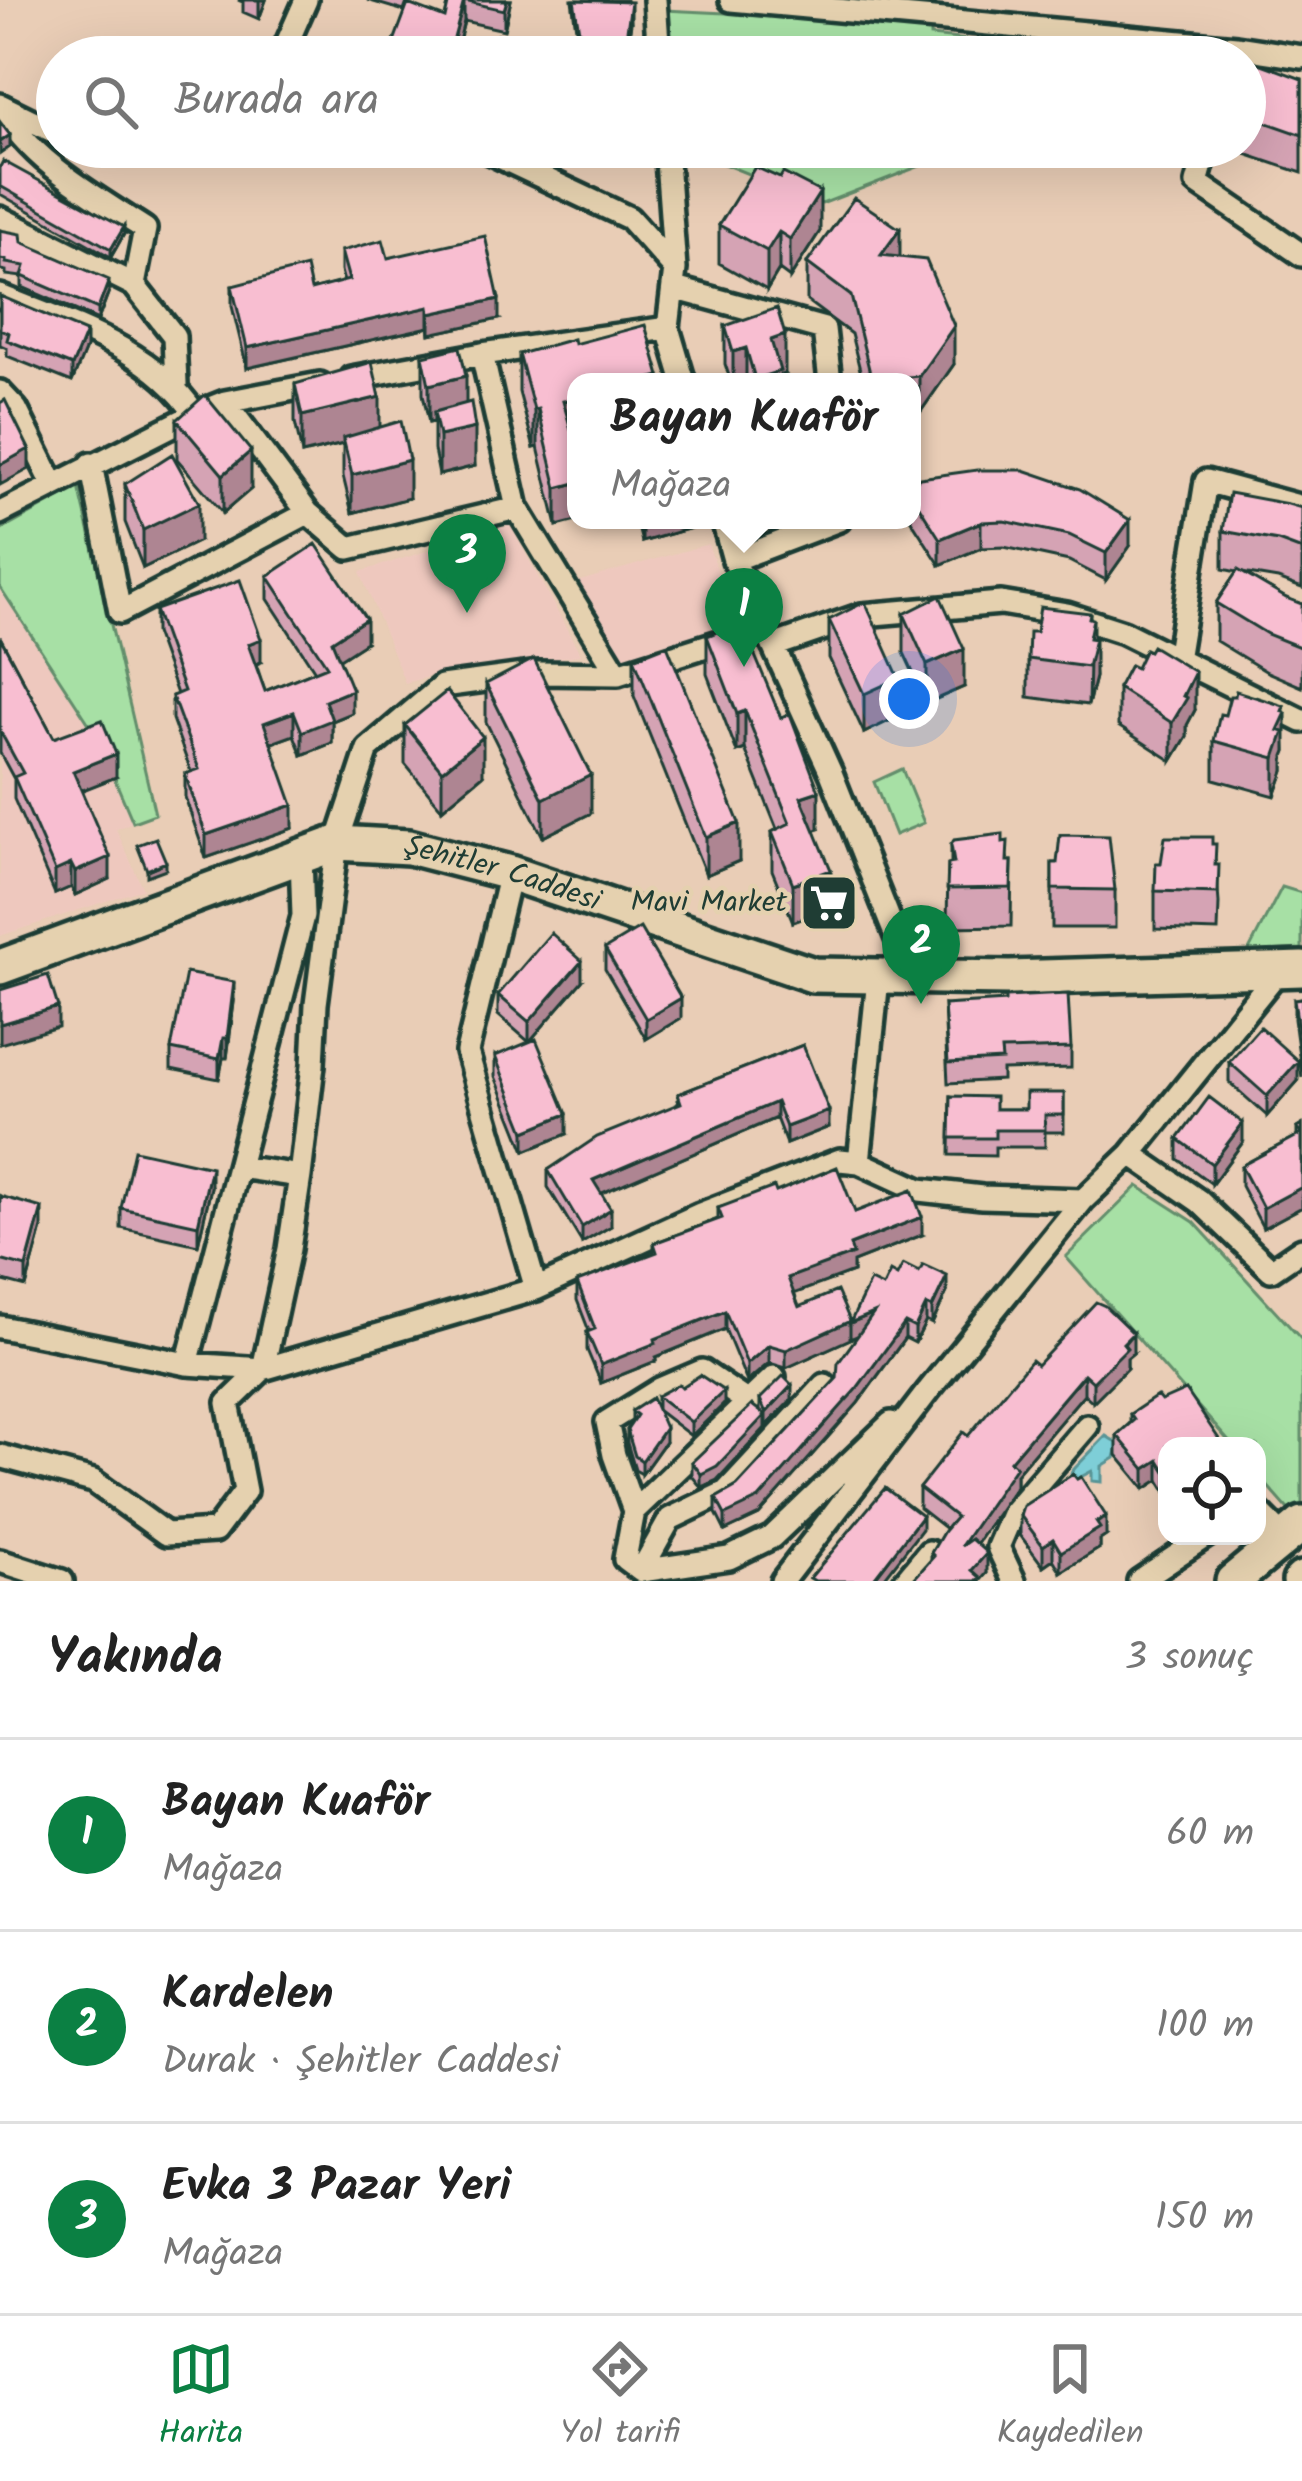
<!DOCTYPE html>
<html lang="tr">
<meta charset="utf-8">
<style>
:root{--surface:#fff;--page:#f2f2f2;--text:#222;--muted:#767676;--line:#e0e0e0;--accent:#0b8043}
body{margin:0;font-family:Kalam,sans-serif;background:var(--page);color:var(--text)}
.controls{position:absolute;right:36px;bottom:36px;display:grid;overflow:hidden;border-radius:24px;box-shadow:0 12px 48px #0002}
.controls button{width:108px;height:108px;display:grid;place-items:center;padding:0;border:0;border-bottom:3px solid var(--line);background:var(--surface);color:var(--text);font:60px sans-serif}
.you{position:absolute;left:909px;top:699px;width:42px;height:42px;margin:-30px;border:9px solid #fff;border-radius:50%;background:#1a73e8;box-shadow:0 0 0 18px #1a73e833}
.badge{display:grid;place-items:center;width:78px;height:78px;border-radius:50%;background:var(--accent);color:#fff;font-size:39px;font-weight:700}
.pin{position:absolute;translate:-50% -99px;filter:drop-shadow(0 3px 6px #0008)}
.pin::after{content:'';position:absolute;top:63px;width:42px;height:36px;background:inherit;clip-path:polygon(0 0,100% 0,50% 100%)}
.popup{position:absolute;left:567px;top:373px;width:354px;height:156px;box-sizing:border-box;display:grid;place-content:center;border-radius:24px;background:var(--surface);filter:drop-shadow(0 3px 9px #0005);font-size:39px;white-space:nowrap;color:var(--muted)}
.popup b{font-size:45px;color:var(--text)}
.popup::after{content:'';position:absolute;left:50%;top:100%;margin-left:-24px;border:24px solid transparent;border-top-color:var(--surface)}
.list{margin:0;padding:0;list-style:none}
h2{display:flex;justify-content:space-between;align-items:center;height:156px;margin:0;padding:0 48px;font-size:51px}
h2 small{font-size:39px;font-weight:400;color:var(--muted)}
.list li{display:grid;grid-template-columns:78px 1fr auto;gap:36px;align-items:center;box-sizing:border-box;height:192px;padding:0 48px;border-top:3px solid var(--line)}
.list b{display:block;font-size:45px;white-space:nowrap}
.list p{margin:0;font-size:39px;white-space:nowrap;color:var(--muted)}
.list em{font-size:39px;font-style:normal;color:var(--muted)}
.icon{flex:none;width:66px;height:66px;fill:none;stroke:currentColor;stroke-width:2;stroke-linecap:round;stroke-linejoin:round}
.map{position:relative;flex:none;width:1302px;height:1581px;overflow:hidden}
.search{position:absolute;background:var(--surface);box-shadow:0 12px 48px #0002;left:36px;right:36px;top:36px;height:132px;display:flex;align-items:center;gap:30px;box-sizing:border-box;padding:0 42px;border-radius:66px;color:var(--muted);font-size:45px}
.sheet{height:732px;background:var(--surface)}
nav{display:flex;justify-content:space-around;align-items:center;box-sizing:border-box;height:168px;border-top:3px solid var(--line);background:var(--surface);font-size:33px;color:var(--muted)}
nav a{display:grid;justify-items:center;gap:6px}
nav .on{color:var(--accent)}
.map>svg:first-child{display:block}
.built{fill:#eec8be}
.green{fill:#a7e0a5;stroke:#638e6c;stroke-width:3}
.water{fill:#7eced7;stroke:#589496;stroke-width:3}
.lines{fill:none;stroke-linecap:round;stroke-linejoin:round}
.street-casing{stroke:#1f3d34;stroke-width:30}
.secondary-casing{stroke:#1f3d34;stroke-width:42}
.street{stroke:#e5d1af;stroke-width:21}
.secondary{stroke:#e5d1af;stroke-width:33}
.wall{fill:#d5a3b4;stroke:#1f3d34;stroke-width:3}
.shaded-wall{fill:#ae8592;stroke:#1f3d34;stroke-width:3}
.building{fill:#f8bed1;stroke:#1f3d34;stroke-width:3}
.labels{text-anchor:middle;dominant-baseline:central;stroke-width:9;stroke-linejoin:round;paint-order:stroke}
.street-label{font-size:30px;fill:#1f3d34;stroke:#e5d1af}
.poi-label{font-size:30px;fill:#1f3d34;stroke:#e5d1af;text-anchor:end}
</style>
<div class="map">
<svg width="1302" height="1581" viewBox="0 0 1302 1581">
<rect width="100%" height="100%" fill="#e9cdb6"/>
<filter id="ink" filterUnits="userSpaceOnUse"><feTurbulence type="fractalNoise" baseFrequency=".00833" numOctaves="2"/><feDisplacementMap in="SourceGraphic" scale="24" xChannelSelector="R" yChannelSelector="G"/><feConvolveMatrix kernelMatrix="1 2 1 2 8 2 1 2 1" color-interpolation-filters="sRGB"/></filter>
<g filter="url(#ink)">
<path class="built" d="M510,525L581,655L447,672L405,683L360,572Z
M708,544L736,622L618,659L573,583Z
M0,587L97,738L133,822L116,829L143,889L0,936Z"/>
<path class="green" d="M664,10L930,23V36L1005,44L1007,31L1111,47L1108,57H670Z
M682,147H969L822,204Z
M79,487L155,814L133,822L95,733L0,587V531Z
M902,769L924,823L895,835L874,782Z
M1282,887L1302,893V949L1248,952Z
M1138,1186L1194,1222L1302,1340V1511L1293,1515L1257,1474V1446H1233L1066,1257Z"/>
<path class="water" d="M1106,1436L1119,1444L1115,1458L1102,1466V1482L1092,1481V1471L1075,1480L1071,1473L1075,1468Z"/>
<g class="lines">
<defs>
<path id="street" d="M655,0L659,57
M731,0L1236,47L1302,57
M281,57L306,0
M0,105L57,133
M0,106C31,162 93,195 145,229L134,285
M478,147L629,218L675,269L668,328
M666,147L675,269
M1207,147L1197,183L1302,255
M0,218L134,285L174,336L176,385
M674,288L824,329L830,382
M0,296C71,325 151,348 195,414
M482,354L517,508L618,674
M351,378L482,354L668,328L684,382
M0,392L16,409L53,484
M225,402L308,513L349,548L517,508
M91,464L120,612L308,513
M0,513L195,414L225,402L320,384
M723,520L734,560L831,773L913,979
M734,560L839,520
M773,646L862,615L1001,603L1067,614L1123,632L1302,721
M1177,660L1206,481L1302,507
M510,873L467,1052L536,1289
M878,979L859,1162L920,1190L982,1197L1083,1200
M1131,1154L1199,1201L1271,1270L1302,1249
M238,1167L300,1176
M0,1327L187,1364L263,1369L536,1289L700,1214L840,1160L859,1162
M187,1364L303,916L301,856
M749,1403L702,1371L660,1389L607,1422L614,1455L634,1511L625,1559L641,1571L729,1558L772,1537L891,1423
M0,1456L93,1481L166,1534L215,1531L245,1491L228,1403L263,1369L289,1249L300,1176L313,1065L316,1004L337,843L368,749L442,686L538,673L618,674L766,627
M1257,1510L1285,1538
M634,1511L774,1377
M0,1561L62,1581
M641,1571L670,1519L726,1492L825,1385
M782,1581L928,1391L1083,1200L1131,1154L1280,969
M905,1581L929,1552
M1014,1581L998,1547L1013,1512L1087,1426
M1139,1581L1206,1536"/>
<g id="secondary">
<path id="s1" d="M0,967L337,843L409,847L510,873L813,975L1010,978L1302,969"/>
<path d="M1233,1581L1302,1524"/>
<path d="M1300,1581L1302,1579"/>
</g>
</defs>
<use href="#street" class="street-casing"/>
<use href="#secondary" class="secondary-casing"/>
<use href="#street" class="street"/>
<use href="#secondary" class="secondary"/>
</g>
<path class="wall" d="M238,0H266L259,19L243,12V2Z
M367,0H408L404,11Z
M449,0H511L504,30L464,21L455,57H393V44L445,18Z
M572,0H626L631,22L626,57L579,51Z
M1302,79V173L1245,154V80Z
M821,147H855L854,151Z
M0,167L124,234L111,257L0,194Z
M780,178L820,231L790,278L779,270L767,290L719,263V225Z
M0,230L109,291L98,320L22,287V277L6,275V271L0,270Z
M341,251L388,258L499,319L430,334L429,327L247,368L232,306V286L311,290L344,282L341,271Z
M900,257L954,364L919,414H912V382H863L851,334L807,301V263Z
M0,296L86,348L72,382L7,356V348L0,345Z
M725,326L785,374L780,375V382H731L725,364Z
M574,344L660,382H576V436L573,437L557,526L538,447L534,448L519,392V354Z
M423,356L466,403L475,466L439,475L434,450V422L429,423L423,394Z
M295,384L380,427L409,498L352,513L343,476V444L302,454L295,422Z
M177,420L251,489L223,513L177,459Z
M912,483L1130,546L1106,580L1069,561L1004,547L981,548L940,565L911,520Z
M125,484L199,541L143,568L125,522Z
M1302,508V588L1278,579L1242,573L1286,598L1302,604V687L1267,672L1216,641V603L1237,572L1223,569V531Z
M636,520H691V528L642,542Z
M268,576L366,642L339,659L352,713L332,721V743L302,755L294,735L271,743L293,828L206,858L185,797V774L191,772L172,719V696L177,694L155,633V610L261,662L256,664L265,691L315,671L268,599Z
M904,614L964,687L927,703L904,653Z
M1090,618L1095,677L1088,705L1028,697V659L1036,632Z
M829,620L899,716L864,733L829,658Z
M707,636L819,829L815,830L831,908L793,922L772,870V832L777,829L745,749L737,752L707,674Z
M0,637L54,738L116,777L81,790L110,879L75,895L71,887L55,894L14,799V779L0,753Z
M634,658L739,861L706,875L634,696Z
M486,684L591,813L543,837L486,722Z
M1118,688L1195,710L1187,725V736L1172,761L1118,726Z
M1284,712L1286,751L1284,756V771L1275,796L1214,779V741L1225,715Z
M405,725L483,775L442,809L405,764Z
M1003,842L1008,861H1012L1011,926L947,927L948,864L951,863V845Z
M1212,844L1216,865L1219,903L1218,931L1155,929V891L1161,863Z
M1052,863H1057L1115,890V928H1052Z
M605,949L681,1018L646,1039L605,969Z
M582,981L529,1042L498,1015V995Z
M1302,998V1077L1294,1019V999Z
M234,1002L227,1058H223L219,1079L171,1069V1049Z
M944,1005L1071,1048V1068L1002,1070V1080L948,1083Z
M803,1045L829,1127L786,1144L776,1118L601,1193L611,1226L582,1243L548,1187V1170L678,1105V1094Z
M495,1056L567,1134L525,1151L495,1076Z
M1229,1062L1298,1081L1267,1116L1229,1082Z
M1064,1093V1132H1045V1147H995V1156L950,1155L951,1096L995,1109H1026Z
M1302,1125V1207L1263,1228L1241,1186V1166L1297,1136V1128Z
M1178,1139L1243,1142L1212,1184L1178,1159Z
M211,1187L198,1245L121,1228V1208Z
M776,1192L855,1212L922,1235L853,1262V1272L794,1293L799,1307L850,1339L786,1368L769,1363L747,1382L725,1329L656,1357V1361L601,1383L587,1350V1332L589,1331L577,1300V1282L654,1253V1243L718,1219V1208Z
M0,1196L42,1228L26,1287L0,1280Z
M883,1287L947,1292L932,1324L926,1321L915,1343L905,1338L858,1403L759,1515L725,1531L716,1513V1498L737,1486L837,1378L858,1336L850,1339Z
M1133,1353L1127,1358V1368L1093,1402L1084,1394L1016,1474V1486L976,1544L987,1573L980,1581L931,1559V1553L946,1529L919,1508V1488L1037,1365Z
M657,1396L724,1404L691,1436L657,1410Z
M760,1399H792L766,1426L765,1423V1428L717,1480L701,1487L692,1476V1462L760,1411Z
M1161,1401L1219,1446H1167V1493L1159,1480L1145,1489L1117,1455V1435L1130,1423V1414Z
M632,1411L665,1442L642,1474L635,1470L627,1443V1430L632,1422Z
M1020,1515L1106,1536L1100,1540V1548L1061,1572L1053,1559L1043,1566L1020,1535Z"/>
<path class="shaded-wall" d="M259,0H266L259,19Z
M507,0H511L504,30V10Z
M464,1V21L455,57H449Z
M631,2V22L626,57V38Z
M10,135V147L0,154V142Z
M820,192V231L790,278V239Z
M124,227V234L111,257V249Z
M900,229V267L881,255Z
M779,232V270L767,290V251Z
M109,280V291L98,320V309Z
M499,299V319L430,334V314Z
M429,307V327L247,368V348Z
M954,326V364L919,414V376Z
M86,332V348L72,382V366Z
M785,335V374L780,375V382H755L771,340Z
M746,348V382H733V352Z
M466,376V414L434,412V422L429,423V385Z
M660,376V382H636Z
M380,397V435L343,438V444L302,454V416Z
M576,398V436L563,439V401Z
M538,409V447L534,448V410Z
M475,428V466L439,475V436Z
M29,449V469L0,485V465Z
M251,451V489L223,513V475Z
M409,460V498L352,513V475Z
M576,483V520H580L557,526V488Z
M199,503V541L143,568V530Z
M642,520H691V528L642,542Z
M1130,520V546L1106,580V553Z
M981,522V548L940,565V539Z
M1090,613V631L1093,619V646L1095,639V677L1088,705Z
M366,619V642L332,664V641Z
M261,639V662L248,667V644Z
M964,649V687L927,703V665Z
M1195,672V710L1187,725V736L1172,761V723Z
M899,678V716L864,733V694Z
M352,690V713L332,721V743L302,755V732L325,701Z
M1284,706V717L1286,713V751L1284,756V771L1275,796V758L1278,730Z
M745,711V749L737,752V714Z
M294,712V735L264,746V723Z
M483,737V775L442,809V771Z
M116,754V777L73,794V771Z
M591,775V813L543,837V799Z
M819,791V829L801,836V797Z
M293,805V828L206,858V835Z
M739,823V861L706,875V837Z
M110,857V879L75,895V872Z
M166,862V869L147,876V870Z
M71,864V887L55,894V871Z
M831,870V908L793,922V884Z
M582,961V981L529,1042V1022Z
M234,982V1002L227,1058V1038Z
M681,998V1018L646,1039V1019Z
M58,1007V1027L0,1044V1024Z
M223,1038V1058L219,1079V1059Z
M1298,1061V1081L1267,1116V1096Z
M776,1102V1118L593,1197V1180Z
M829,1111V1127L786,1144V1127Z
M567,1114V1134L525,1151V1131Z
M1243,1123V1142L1212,1184V1164Z
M211,1167V1187L198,1245V1225Z
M1302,1187V1207L1263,1228V1208Z
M42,1208V1228L26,1287V1267Z
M611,1209V1226L582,1243V1227Z
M922,1217V1235L853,1262V1272L788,1296V1278L850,1245Z
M947,1276V1292L932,1324V1308Z
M926,1305V1321L915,1343V1328Z
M725,1311V1329L656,1357V1361L601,1383V1365L655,1339Z
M874,1313V1329L850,1339V1323Z
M850,1321V1339L786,1368V1350Z
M905,1323V1338L858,1403L759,1515L725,1531V1515Z
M1133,1333V1353L1127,1358V1368L1093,1402V1382Z
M769,1345V1363L747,1382V1364Z
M1084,1374V1394L1016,1474V1486L961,1566V1546L1010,1461Z
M792,1385V1399L766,1426V1413Z
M724,1391V1404L691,1436V1422Z
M765,1415V1428L717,1480L701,1487V1474Z
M665,1428V1442L642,1474V1461Z
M1159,1460V1480L1145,1489V1469Z
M922,1516V1529L882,1581H872Z
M1106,1516V1536L1100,1540V1548L1061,1572V1552Z
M1053,1539V1559L1043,1566V1546Z
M987,1553V1573L980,1581H972V1570Z"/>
<path class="building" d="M449,0H507L504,10L464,1L449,57H419L400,52L402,48L393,44L408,4L445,18Z
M574,0L631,2L626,38L579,31Z
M498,35L559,55V57H491Z
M1251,60L1302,79V135L1245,115L1253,89L1245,87Z
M0,122L10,135L0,142Z
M3,161L124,227L111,249L0,186V167Z
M755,167L780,178L783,173L820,192L790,239L779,232L767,251L719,225Z
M854,198L900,229L881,255L926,260L954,326L919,376L885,379L870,373L851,296L807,263Z
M0,230L21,234L22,242L109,280L98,309L22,276L25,266L6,263V260L0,259Z
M485,236L499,299L430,314L429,307L247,348L232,286L306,267L311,290L349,280L341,251L383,240L388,258Z
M0,296L86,332L72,366L7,340L9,333L0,329Z
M777,308L785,335L771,340L780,371L755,379L746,348L733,352L725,326Z
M645,325L660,376L636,382H576V398L563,401L576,447V483L557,488L538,409L534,410L519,354L573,339L574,344Z
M460,347L466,376L429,385L423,356Z
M372,362L380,397L302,416L295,384Z
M205,395L251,451L223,475L177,420Z
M5,400L29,449L0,465V403Z
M471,402L475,428L439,436L434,412Z
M401,421L409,460L352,475L343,438Z
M172,454L199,503L143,530L125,484Z
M977,470H1024L1080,489L1130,520L1106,553L1069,535L1004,521L981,522L940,539L912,495V483L920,478Z
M1229,493L1288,504L1302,508V550L1278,541L1223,531Z
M316,544L366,619L332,641L352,690L325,701L332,720L302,732L294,712L264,723L293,805L206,835L185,774L199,769L172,696L184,691L155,610L240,580L261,639L248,644L265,691L327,666L268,576Z
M1238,570L1286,598L1302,604V648L1267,634L1216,603Z
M940,596L964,649L927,665L904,614Z
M865,602L899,678L864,694L829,620Z
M1040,607L1090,613L1089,618L1093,619L1089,638L1095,639L1088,667L1028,659L1029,632H1036Z
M741,622L781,718L790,714L819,791L801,797L831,870L793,884L772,832L790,823L745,711L737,714L707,636Z
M0,637L54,738L102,720L116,754L73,771L110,857L75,872L71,864L55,871L14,777L23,773L0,731Z
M667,645L739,823L706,837L634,658Z
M1152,646L1195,672L1183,696L1187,698L1172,723L1118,688L1130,665L1136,668L1145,649L1149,651Z
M534,659L591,775L543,799L486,684Z
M447,691L483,737L442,771L405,725Z
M1236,691L1284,706L1282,711L1286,713L1278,730L1284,732L1275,758L1214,741L1220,714L1225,715L1230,696H1235Z
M1003,834V842L1008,841L1007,861H1012L1011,888L947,889L948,864L954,863L951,845L954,840Z
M1060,835L1109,836L1115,890L1052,889V863H1057Z
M1165,837H1212V844H1216L1215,865H1219L1218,893L1155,891L1156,863H1161Z
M156,838L166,862L147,870L137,845Z
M640,928L681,998L646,1019L605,949Z
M551,933L582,961L529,1022L498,995Z
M186,973L234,982L227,1038H223L219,1059L171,1049Z
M48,975L58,1007L0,1024V990Z
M1068,994L1071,1048L1001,1050L1002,1060L948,1063L944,1005L1005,1001V997Z
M1302,998V1057L1294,999Z
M1260,1027L1298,1061L1267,1096L1229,1062Z
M536,1039L567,1114L525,1131L495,1056Z
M803,1045L829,1111L786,1127L776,1102L593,1180L611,1209L582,1227L548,1170L597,1137L681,1103L678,1094Z
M1026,1093H1064V1115H1045V1130H995V1138H950L951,1096L995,1097V1109H1026Z
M1209,1097L1243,1123L1212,1164L1178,1139Z
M1302,1125V1187L1263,1208L1241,1166L1301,1134L1297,1128Z
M134,1150L211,1167L198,1225L121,1208Z
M837,1167L855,1212L912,1190L922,1217L850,1245L853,1254L788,1278L799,1307L837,1291L850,1321L786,1350L769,1345L747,1364L725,1311L655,1339L656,1343L601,1365L587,1332L595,1329L577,1282L657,1252L654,1243L722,1218L718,1208L774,1187L776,1192Z
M0,1196L42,1208L26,1267L0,1260Z
M903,1264L919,1272L923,1265L947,1276L932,1308L926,1305L915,1328L905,1323L858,1387L759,1499L725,1515L716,1498L737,1486L837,1378L838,1363L874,1313L850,1323L870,1281L883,1287L890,1272L897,1276Z
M1096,1302L1105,1306L1133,1333L1123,1343L1127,1348L1093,1382L1084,1374L1010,1461L1016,1466L961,1546L971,1539L987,1553L972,1570L980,1577L976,1581H912L934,1556L931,1553L944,1531L956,1517L919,1488L963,1432L968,1436L1031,1360L1037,1365Z
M700,1375L724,1391L691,1422L657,1396L679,1384L682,1387Z
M783,1376L792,1385L766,1413L760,1399Z
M1186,1390L1219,1439L1209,1446H1167V1473L1159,1460L1145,1469L1117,1435L1134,1420L1130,1414L1157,1396L1161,1401Z
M652,1398L665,1428L642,1461L635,1456L627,1430L637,1415L632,1411Z
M752,1405L765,1415L717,1466L701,1474L692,1462Z
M1073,1474L1077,1479L1081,1477L1106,1516L1096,1522L1100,1528L1061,1552L1053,1539L1043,1546L1020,1515L1023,1506Z
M885,1488L922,1516L872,1581H815L810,1578Z"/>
</g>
<defs>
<symbol id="supermarket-square" viewBox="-11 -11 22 22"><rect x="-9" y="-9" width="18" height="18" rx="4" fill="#1f3d34" stroke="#e5d1af"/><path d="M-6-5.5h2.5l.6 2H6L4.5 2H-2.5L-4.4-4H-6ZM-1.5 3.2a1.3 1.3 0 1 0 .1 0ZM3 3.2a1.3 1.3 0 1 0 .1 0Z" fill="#fff"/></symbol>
</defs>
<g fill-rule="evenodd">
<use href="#supermarket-square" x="796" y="870" width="66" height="66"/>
</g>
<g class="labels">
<g class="street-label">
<text stroke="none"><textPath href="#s1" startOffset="528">Şehitler Caddesi</textPath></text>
</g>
<g class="poi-label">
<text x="787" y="903">Mavi Market</text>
</g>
</g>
</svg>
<div class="controls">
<button><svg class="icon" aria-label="locate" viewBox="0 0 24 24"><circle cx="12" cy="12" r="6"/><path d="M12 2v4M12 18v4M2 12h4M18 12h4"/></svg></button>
</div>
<div class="you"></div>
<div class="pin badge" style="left:744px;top:667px">1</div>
<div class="popup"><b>Bayan Kuaför</b>Mağaza</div>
<div class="pin badge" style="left:921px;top:1004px">2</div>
<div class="pin badge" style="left:467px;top:613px">3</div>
<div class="search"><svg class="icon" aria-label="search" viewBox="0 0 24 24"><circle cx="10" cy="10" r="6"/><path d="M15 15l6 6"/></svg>Burada ara</div>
</div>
<section class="sheet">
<h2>Yakında<small>3 sonuç</small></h2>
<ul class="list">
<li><span class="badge">1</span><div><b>Bayan Kuaför</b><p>Mağaza</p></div><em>60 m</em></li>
<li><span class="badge">2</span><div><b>Kardelen</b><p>Durak · Şehitler Caddesi</p></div><em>100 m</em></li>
<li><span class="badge">3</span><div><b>Evka 3 Pazar Yeri</b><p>Mağaza</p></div><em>150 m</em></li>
</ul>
</section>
<nav>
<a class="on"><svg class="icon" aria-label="map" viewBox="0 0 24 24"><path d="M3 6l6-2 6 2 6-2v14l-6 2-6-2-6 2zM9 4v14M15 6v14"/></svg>Harita</a>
<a><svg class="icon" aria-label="directions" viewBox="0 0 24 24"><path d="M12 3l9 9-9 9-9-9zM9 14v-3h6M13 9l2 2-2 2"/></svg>Yol tarifi</a>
<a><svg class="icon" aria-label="saved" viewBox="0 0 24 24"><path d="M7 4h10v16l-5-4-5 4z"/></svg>Kaydedilen</a>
</nav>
